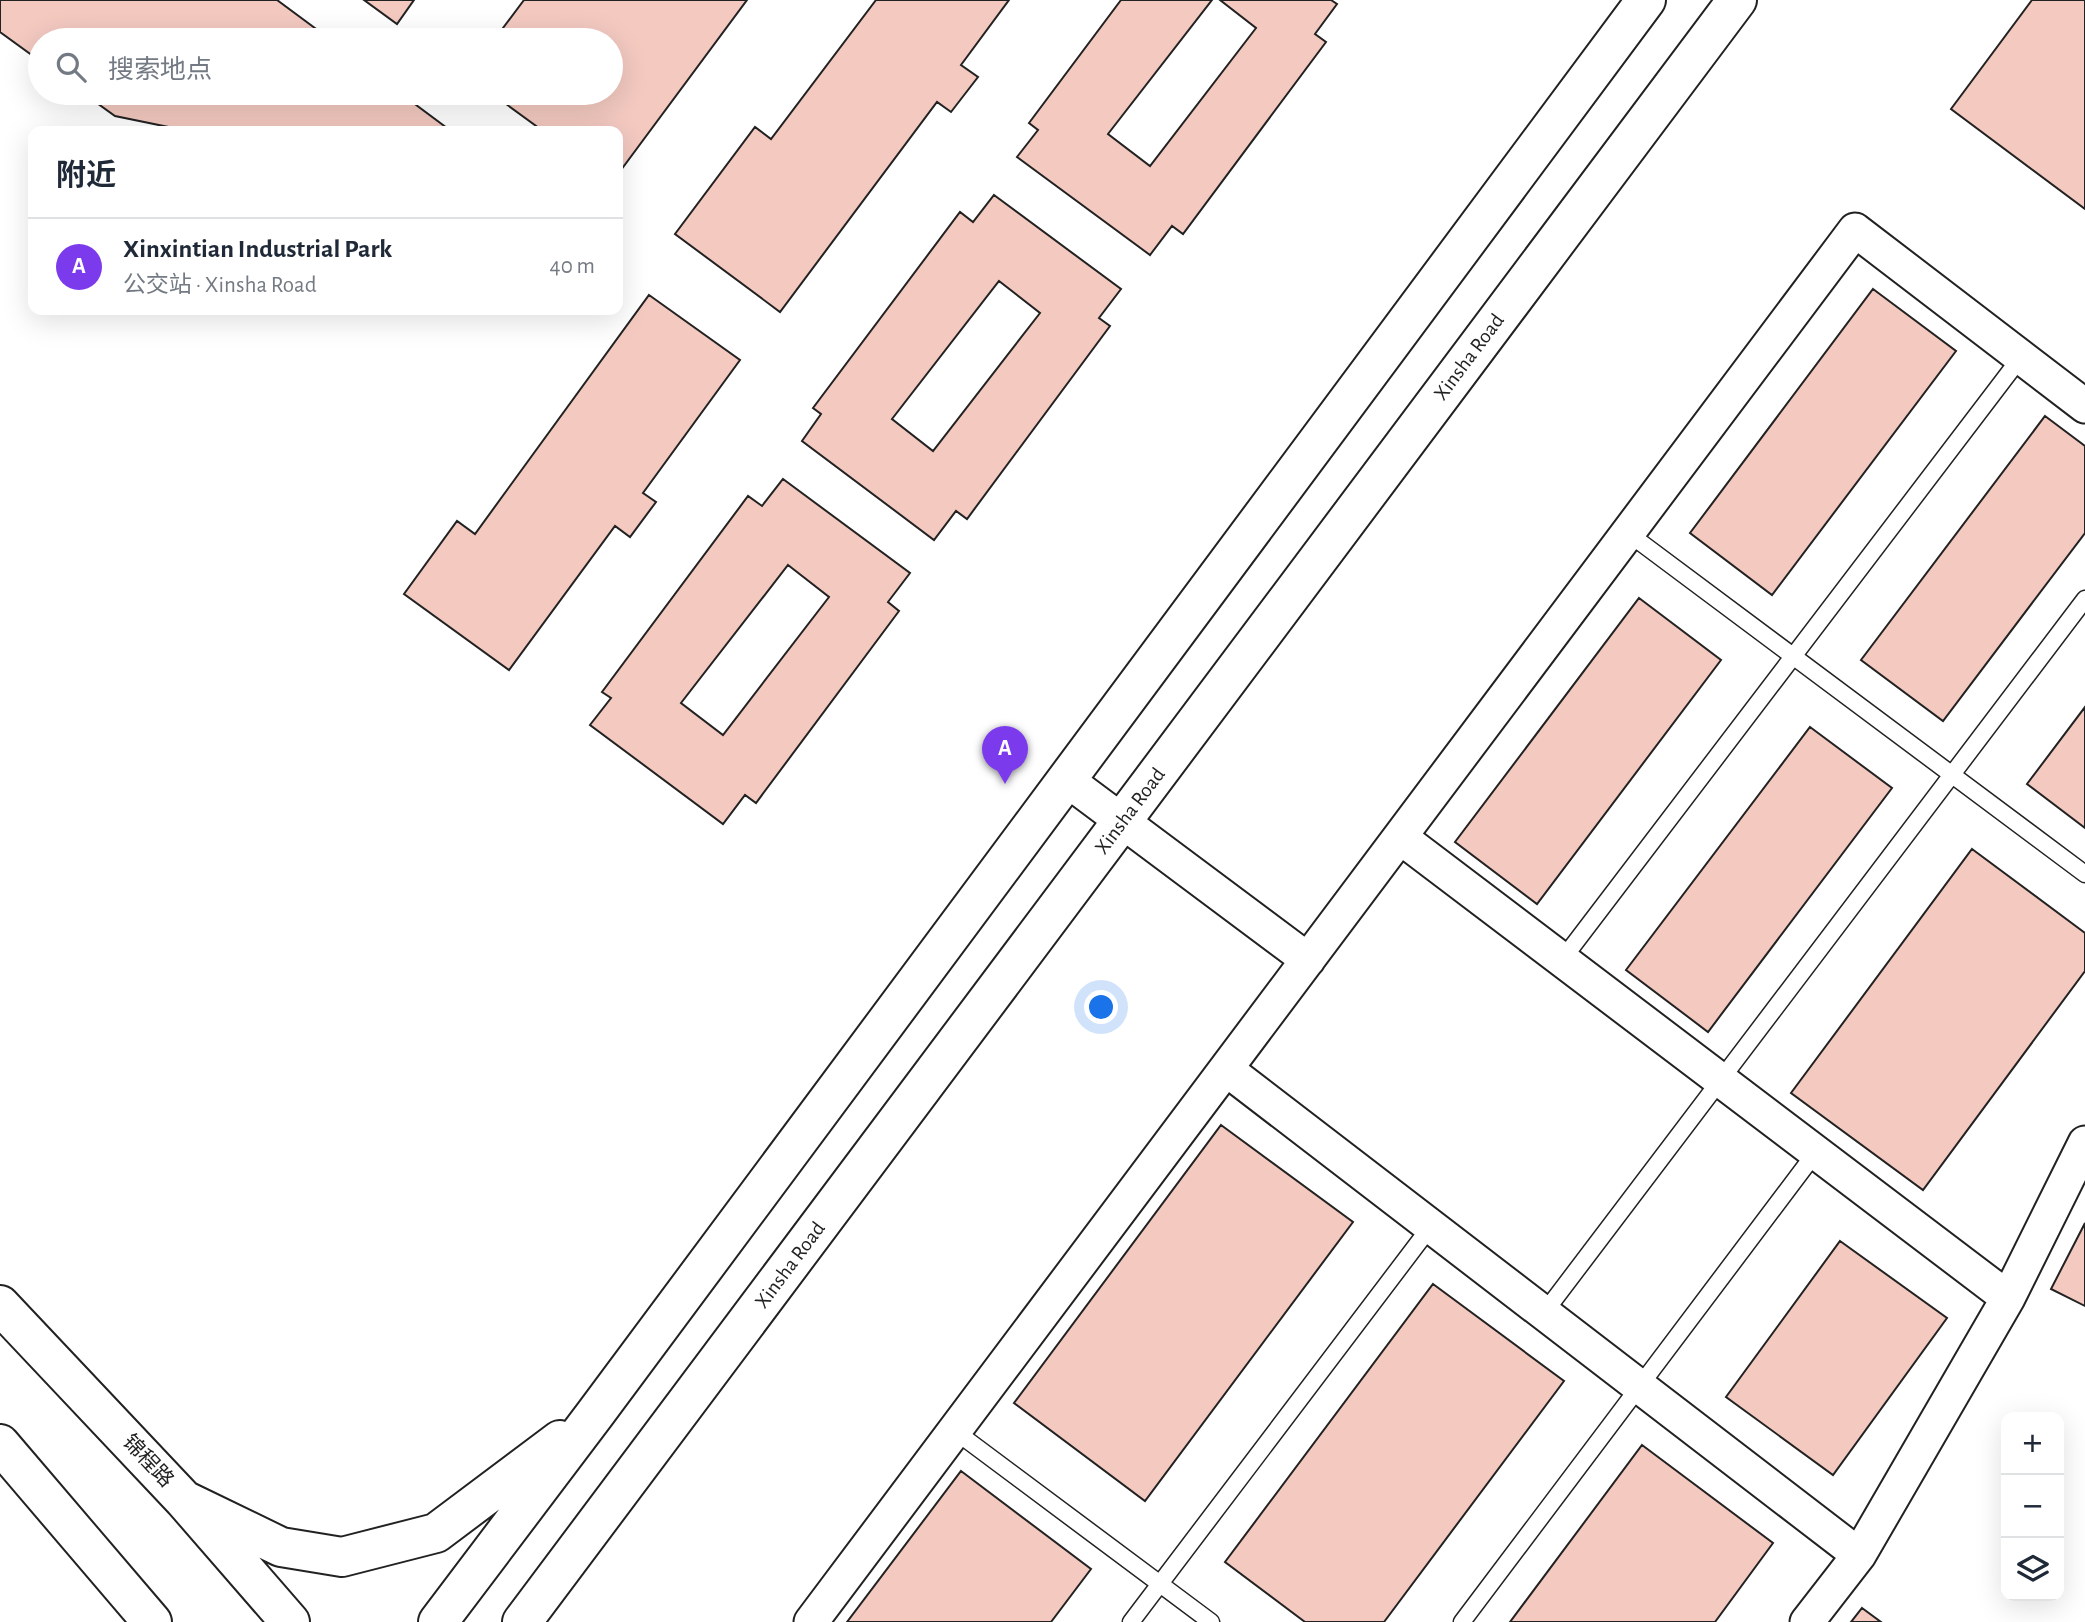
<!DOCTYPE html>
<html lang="zh">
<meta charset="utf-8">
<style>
:root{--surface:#fff;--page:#f6f6f7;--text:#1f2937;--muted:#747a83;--line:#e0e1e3;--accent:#7c3aed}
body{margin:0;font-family:"Alegreya Sans","Noto Sans SC",sans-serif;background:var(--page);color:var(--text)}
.controls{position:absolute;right:21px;bottom:21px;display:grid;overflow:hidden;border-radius:14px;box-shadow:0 7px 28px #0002}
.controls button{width:63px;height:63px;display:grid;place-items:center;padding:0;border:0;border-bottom:2px solid var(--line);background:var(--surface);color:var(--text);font:35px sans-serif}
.you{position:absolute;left:1102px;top:1008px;width:24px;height:24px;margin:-18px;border:5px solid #fff;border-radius:50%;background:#1a73e8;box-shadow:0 0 0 10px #1a73e833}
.badge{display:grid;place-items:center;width:46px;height:46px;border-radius:50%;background:var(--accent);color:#fff;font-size:23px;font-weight:700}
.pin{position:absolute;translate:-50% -58px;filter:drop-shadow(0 2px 4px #0008)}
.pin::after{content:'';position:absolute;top:37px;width:24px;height:21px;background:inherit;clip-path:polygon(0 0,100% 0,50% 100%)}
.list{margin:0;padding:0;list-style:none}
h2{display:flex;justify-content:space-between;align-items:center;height:91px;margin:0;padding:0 28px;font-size:30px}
h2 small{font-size:23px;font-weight:400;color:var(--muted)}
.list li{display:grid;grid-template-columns:46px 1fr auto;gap:21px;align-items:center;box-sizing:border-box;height:98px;padding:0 28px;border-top:2px solid var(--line)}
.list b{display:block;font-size:26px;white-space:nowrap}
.list p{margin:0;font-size:23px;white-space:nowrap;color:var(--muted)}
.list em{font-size:23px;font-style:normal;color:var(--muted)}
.icon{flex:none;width:38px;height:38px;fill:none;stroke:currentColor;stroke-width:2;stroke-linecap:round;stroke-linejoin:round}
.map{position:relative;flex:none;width:2085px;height:1622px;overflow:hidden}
.search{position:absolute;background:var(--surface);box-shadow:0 7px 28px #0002;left:28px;top:28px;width:595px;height:77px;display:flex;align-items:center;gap:18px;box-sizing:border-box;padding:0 24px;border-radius:38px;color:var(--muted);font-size:26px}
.panel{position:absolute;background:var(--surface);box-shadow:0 7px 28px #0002;left:28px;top:126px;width:595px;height:189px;border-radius:14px}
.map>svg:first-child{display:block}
.building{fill:#f3c9c0;stroke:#222;stroke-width:2;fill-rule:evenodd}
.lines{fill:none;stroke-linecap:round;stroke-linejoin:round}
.service-casing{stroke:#222;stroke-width:19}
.minor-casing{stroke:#222;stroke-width:37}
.secondary-casing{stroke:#222;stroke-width:42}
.service{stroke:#fff;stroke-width:16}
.minor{stroke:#fff;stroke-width:33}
.secondary{stroke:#fff;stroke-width:38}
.labels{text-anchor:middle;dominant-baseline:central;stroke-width:5;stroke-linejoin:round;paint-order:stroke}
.street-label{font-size:21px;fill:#222;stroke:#fff}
</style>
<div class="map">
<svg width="2085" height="1622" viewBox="0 0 2085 1622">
<rect width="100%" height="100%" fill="#fff"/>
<path class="building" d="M0,0H277L331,40H40V61L0,32Z
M364,0H414L397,24Z
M524,0H747L618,174V131H543L491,93H611V40H494Z
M876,0H1009L961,65L978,77L951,112L937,102L780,312L675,234L755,127L771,139Z
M1121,0H1212L1108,134L1150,166L1256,28L1220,0H1331L1337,4L1315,34L1326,42L1183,234L1172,226L1150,255L1017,157L1038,130L1029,123Z
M2032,0H2085V209L1951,109Z
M83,93H400L451,131H188L115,116Z
M994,195L1121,289L1099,318L1110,326L967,519L956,511L934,540L802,441L821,414L813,408L960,212L973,222ZM999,281L1040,313L933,451L892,419Z
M1873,289L1956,351L1772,595L1690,533Z
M649,295L740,360L643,493L656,502L630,537L615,526L509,670L404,594L457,521L475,534Z
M2045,416L2085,446V533L1943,721L1861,660Z
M783,479L910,573L888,602L899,611L756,803L745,795L723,824L590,725L611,698L602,692L748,496L762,506ZM788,565L829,597L723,735L681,703Z
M1639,598L1721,660L1537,904L1455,842Z
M2085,707V828L2027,784Z
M1810,727L1892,788L1708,1032L1626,970Z
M1972,849L2085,933V971L1923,1190L1791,1093Z
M1221,1125L1353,1222L1145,1501L1014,1403Z
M2085,1223V1306L2051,1289Z
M1840,1241L1947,1318L1833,1475L1726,1397Z
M1433,1284L1564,1381L1384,1622H1305L1225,1562Z
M1642,1445L1773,1543L1715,1622H1510Z
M961,1471L1091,1569L1051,1622H847Z
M1862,1608L1881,1622H1851Z"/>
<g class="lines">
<defs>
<path id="service" d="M1628,533L2085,874
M1562,960L2021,357
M1544,1313L2085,599
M955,1431L1211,1622
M1131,1622L1431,1226
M1462,1622L1816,1152"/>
<path id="minor" d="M1067,780L1308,960
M1400,837L2008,1298
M1226,1069L1859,1555
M811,1622L1855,230L2085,406
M1807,1622L1859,1555L2008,1298L2085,1143"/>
<path id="secondary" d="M0,1305L184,1500L290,1622
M0,1444L152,1622
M184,1500L281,1547L342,1557L436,1533L560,1440
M438,1622L595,1414L1646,0
M522,1622L1737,0"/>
</defs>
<use href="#service" class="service-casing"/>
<use href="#minor" class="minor-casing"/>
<use href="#secondary" class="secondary-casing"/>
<use href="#service" class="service"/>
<use href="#minor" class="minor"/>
<use href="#secondary" class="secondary"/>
</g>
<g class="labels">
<g class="street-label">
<text transform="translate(1469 357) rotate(-53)">Xinsha Road</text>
<text transform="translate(1130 811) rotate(-53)">Xinsha Road</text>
<text transform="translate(790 1265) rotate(-53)">Xinsha Road</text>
<text transform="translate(148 1461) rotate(47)">锦程路</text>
</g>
</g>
</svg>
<div class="controls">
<button>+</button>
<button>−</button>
<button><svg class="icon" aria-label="layers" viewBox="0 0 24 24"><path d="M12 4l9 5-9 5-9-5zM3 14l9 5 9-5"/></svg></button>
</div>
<div class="you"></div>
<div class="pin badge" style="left:1005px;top:784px">A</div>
<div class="search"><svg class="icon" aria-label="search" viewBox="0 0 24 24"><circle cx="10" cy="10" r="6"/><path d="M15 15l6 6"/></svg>搜索地点</div>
<section class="panel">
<h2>附近<small></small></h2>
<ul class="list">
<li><span class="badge">A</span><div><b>Xinxintian Industrial Park</b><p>公交站 · Xinsha Road</p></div><em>40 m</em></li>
</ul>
</section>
</div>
